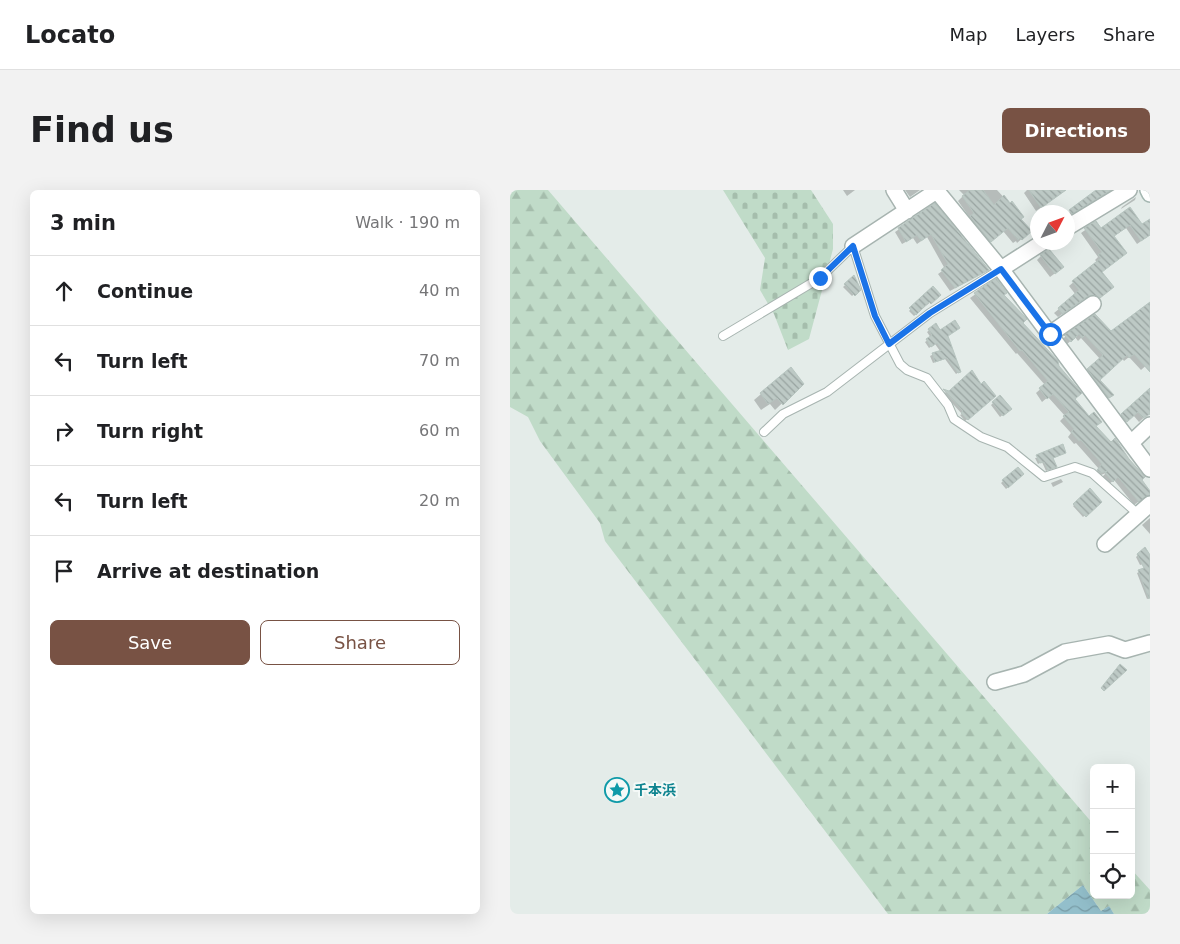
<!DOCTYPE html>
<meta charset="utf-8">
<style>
:root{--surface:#fff;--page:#f2f2f2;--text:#202124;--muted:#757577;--line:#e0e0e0;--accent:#785244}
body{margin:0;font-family:"DejaVu Sans","Noto Sans JP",sans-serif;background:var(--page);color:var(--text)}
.controls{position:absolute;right:15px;bottom:15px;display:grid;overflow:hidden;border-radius:8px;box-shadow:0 5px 20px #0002}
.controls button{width:45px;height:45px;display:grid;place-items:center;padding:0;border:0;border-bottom:1px solid var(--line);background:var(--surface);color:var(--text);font:25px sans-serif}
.compass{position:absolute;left:520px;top:15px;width:45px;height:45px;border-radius:50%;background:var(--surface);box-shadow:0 5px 20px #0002;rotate:48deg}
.stop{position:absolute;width:15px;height:15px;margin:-11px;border:4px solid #1a73e8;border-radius:50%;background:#fff}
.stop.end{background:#1a73e8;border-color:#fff;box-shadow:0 1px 5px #0008}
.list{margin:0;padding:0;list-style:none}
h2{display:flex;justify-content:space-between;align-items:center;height:65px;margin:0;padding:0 20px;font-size:21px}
h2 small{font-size:16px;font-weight:400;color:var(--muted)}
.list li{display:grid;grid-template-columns:32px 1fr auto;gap:15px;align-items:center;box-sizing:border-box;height:70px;padding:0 20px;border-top:1px solid var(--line)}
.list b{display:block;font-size:19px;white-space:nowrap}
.list em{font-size:16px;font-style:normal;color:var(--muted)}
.actions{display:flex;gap:10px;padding:15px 20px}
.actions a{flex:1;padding:11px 0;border:1px solid var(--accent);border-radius:8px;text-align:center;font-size:18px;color:var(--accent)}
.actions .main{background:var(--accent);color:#fff}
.icon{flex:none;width:28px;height:28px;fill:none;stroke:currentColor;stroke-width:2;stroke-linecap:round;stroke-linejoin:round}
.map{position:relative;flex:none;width:640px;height:724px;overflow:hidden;border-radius:8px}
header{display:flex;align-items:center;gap:30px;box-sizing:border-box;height:70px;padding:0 25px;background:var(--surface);border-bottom:1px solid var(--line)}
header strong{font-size:24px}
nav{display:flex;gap:28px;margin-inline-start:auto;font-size:18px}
.intro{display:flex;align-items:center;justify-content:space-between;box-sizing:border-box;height:120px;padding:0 30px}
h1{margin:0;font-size:35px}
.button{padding:12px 22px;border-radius:8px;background:var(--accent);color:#fff;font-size:18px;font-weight:700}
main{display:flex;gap:30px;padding:0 30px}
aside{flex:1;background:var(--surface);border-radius:8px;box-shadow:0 5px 20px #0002}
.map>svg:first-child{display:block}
.forest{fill:url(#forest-firs)}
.cemetery{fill:url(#cemetery-stones)}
.water{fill:url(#water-waves)}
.shadow{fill:#0003}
.building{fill:url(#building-back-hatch);stroke:#b7c5c0}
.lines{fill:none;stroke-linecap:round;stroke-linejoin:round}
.service-casing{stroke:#a7b4b0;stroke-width:10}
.minor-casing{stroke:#a7b4b0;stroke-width:18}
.secondary-casing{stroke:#a4b7b1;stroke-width:18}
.service{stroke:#fff;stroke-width:8}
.minor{stroke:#fff;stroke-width:15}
.secondary{stroke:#fff;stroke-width:15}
.route{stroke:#1a73e8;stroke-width:6}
.labels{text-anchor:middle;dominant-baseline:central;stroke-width:4;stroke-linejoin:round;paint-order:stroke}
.culture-label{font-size:14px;font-weight:bold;fill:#0d838f;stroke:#f4f9f7;text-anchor:start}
</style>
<header>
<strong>Locato</strong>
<nav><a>Map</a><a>Layers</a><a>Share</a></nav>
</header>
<div class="intro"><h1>Find us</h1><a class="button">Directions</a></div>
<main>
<aside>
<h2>3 min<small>Walk · 190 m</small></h2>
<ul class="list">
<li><svg class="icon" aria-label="ahead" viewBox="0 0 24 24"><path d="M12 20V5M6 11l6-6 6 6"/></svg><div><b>Continue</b></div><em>40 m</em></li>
<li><svg class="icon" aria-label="left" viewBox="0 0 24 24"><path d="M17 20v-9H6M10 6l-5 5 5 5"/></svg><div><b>Turn left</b></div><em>70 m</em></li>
<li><svg class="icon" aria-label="right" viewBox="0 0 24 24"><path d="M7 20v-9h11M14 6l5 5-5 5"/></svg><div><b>Turn right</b></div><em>60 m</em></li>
<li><svg class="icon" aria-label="left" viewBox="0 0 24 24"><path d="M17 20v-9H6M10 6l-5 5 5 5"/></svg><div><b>Turn left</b></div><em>20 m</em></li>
<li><svg class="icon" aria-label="arrive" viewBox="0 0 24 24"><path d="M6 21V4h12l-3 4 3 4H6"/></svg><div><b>Arrive at destination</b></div></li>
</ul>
<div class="actions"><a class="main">Save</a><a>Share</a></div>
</aside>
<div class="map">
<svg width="640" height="724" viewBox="0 0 640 724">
<defs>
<pattern id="forest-firs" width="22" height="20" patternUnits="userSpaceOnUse" patternTransform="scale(1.25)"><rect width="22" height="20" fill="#c0dbc8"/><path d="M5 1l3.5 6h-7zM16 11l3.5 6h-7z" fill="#a5bdac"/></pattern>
<pattern id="cemetery-stones" width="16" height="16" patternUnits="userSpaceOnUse" patternTransform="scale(1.25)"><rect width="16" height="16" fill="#c0dbc8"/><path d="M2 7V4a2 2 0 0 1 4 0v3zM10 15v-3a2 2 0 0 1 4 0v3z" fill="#a5bdac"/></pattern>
<pattern id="water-waves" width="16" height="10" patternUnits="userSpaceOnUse" patternTransform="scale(1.25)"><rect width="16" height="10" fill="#93bfcb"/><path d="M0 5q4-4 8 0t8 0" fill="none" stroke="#789ca6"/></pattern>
<pattern id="building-back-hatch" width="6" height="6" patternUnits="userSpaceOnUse" patternTransform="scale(1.25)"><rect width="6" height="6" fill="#bdc9c5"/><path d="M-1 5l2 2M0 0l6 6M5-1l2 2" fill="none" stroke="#99a4a1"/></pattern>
</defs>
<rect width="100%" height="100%" fill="#e4ece9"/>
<path class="forest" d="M0,0H38L584,635V705H621V679L640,700V724H604L599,716L591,721L573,695L537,724H378L95,351L90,333L30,251L18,227L0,217Z"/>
<path class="cemetery" d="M213,0H301L323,34V59L299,149L278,160L264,124L250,100L255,68Z"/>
<path class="water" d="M573,695L591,721L599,716L604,724H537Z"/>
<path class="shadow" d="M333,0H345L337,6Z
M395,0H410L400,7Z
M449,0H487L500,14L516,45L507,53L506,51L503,53L493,41L476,55L457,31L460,28L448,11L454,5Z
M556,0L526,21L514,3L517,0Z
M585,0H603L558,27L560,21L586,2Z
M626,7L625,10L611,19L612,17Z
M425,15L478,80L440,101L428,84L435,79L417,47L407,54L403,48L392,54L385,42Z
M620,19L632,36L640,35V45L627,54L616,38L603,47L591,82L598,101L585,111L578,108L572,110L548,127L544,123L566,105L559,96L587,72L585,70L588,67L571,43L585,33L590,40Z
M531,66L548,81L540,87L527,70Z
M344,87L349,100L342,106L333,97Z
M486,90L492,105L563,209L640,303L638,309H632L624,315L604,290L598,295L591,288L596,283L586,287L584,284L589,279L566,253L564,254L558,247L561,243L550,231L555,226L538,207L532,212L526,203L535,195L507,163L506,164L460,108Z
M423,97L429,105L404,126L399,121Z
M640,113V172L631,180L619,167L614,171L612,168L589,190L602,204L595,211L574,184L590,169L571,148L568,151L565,147L556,155L551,150L585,125L601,143Z
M426,135L437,146L449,182L446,184L435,169L423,173L420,166L430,161L425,154L419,158L415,152L421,148L417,142Z
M280,179L292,194L265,220L260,214L251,220L244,210Z
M470,196L484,206L455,231L450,225L452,224L432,202L439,203Z
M640,198V222L629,232L623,225L612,235L607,229Z
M490,207L500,219L490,227L481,215Z
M555,263L542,269L546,277L536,281L532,272L528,274L525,268Z
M508,278L513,284L496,299L491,293Z
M551,289L553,292L543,297L541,293Z
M580,300L590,312L573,327L563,316Z
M640,328V344L632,335Z
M635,359L640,372L630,375L626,367Z
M638,378L640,408L637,409L627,383Z"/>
<path class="building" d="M460,0H473L484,15L494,5L500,13L502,11L514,27L511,29L522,41L512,50L510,48L508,50L498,38L481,52L460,26L464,23L452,6Z
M519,0H556L531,18Z
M586,0H601L562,24L559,20Z
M425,13L479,80L445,98L431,80L438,74L421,44L411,51L407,45L396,52L388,38Z
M620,17L632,34L640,29V45L631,51L620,35L604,46L617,63L592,82L604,97L590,108L583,105L578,106L552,124L548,118L569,100L562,91L591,68L588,65L592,62L574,38L586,31L591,38Z
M539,59L554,77L545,84L530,65Z
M344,85L351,100L345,106L334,94Z
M486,88L497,103L494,105L517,129L513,133L548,171L549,176L572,203L565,209L579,226L584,222L592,232L586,236L601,252L605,248L619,269L635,287L632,290L640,301V305L629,312L608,287L603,292L595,283L597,281L591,283L587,280L592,274L571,250L569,251L561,242L564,239L553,226L559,222L543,204L537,209L529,198L538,191L512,160L510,161L464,103Z
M423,96L431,105L421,114L419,112L406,125L399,118Z
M640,112V182L624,164L619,168L617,165L590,190L604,205L599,208L577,179L593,165L575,145L572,148L569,144L561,152L554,145L585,124L601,141Z
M445,130L450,138L438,146L451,182L448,183L437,168L425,172L422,163L432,160L427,153L421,157L416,149L422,145L418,139L426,133L430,140Z
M281,177L294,194L273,215L267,208L258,214L250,203Z
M462,180L471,194L474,191L486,206L458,230L451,223L453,221L433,199L439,201Z
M640,198V224L633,228L628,222L617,232L611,224Z
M490,205L502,219L493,226L482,212Z
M553,254L556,263L543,268L547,277L538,280L534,272L530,273L526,265Z
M508,277L514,284L498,298L492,290Z
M580,298L592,312L576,327L563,314Z
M635,357L640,365L639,409L628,380L634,378L627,364Z
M610,474L617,480L594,501L591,498Z"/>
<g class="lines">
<defs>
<path id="service" d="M213,146L310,88L343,56L365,126L390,174L397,180L417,188L438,215L444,229L471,247L497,257L534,287L565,277L582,283L628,324
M254,242L273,224L317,202L420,123L491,79"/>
<path id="minor" d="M384,0L397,21
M426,0L491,79L640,279
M558,37L619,0
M343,56L428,0
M491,79L533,52
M540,144L583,114
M621,253L640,235
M595,354L640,314
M485,492L514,484L555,462L599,454L615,460L640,453"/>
<path id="secondary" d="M638,0L640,4"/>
</defs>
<use href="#service" class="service-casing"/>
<use href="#minor" class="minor-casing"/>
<use href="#secondary" class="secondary-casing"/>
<use href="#service" class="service"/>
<use href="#minor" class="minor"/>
<use href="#secondary" class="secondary"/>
</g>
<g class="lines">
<path class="route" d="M310,88L343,56L365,126L379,154L420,123L491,79L540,144"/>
</g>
<defs>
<symbol id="sight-ring" viewBox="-11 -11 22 22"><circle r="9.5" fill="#f4f9f7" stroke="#0f9aa8" stroke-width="1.5"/><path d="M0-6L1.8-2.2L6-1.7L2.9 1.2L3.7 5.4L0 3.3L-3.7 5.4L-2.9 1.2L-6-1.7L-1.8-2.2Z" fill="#0f9aa8"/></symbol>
</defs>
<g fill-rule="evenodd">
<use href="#sight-ring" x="93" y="586" width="28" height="28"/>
</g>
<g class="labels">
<g class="culture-label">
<text x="124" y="600">千本浜</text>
</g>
</g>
</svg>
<div class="controls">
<button>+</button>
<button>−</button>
<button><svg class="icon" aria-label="locate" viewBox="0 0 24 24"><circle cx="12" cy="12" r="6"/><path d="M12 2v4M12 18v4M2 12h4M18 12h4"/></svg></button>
</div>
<svg class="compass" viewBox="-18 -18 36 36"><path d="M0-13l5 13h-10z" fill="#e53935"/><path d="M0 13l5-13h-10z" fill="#757577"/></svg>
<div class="stop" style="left:540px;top:144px"></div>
<div class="stop end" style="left:310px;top:88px"></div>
</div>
</main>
